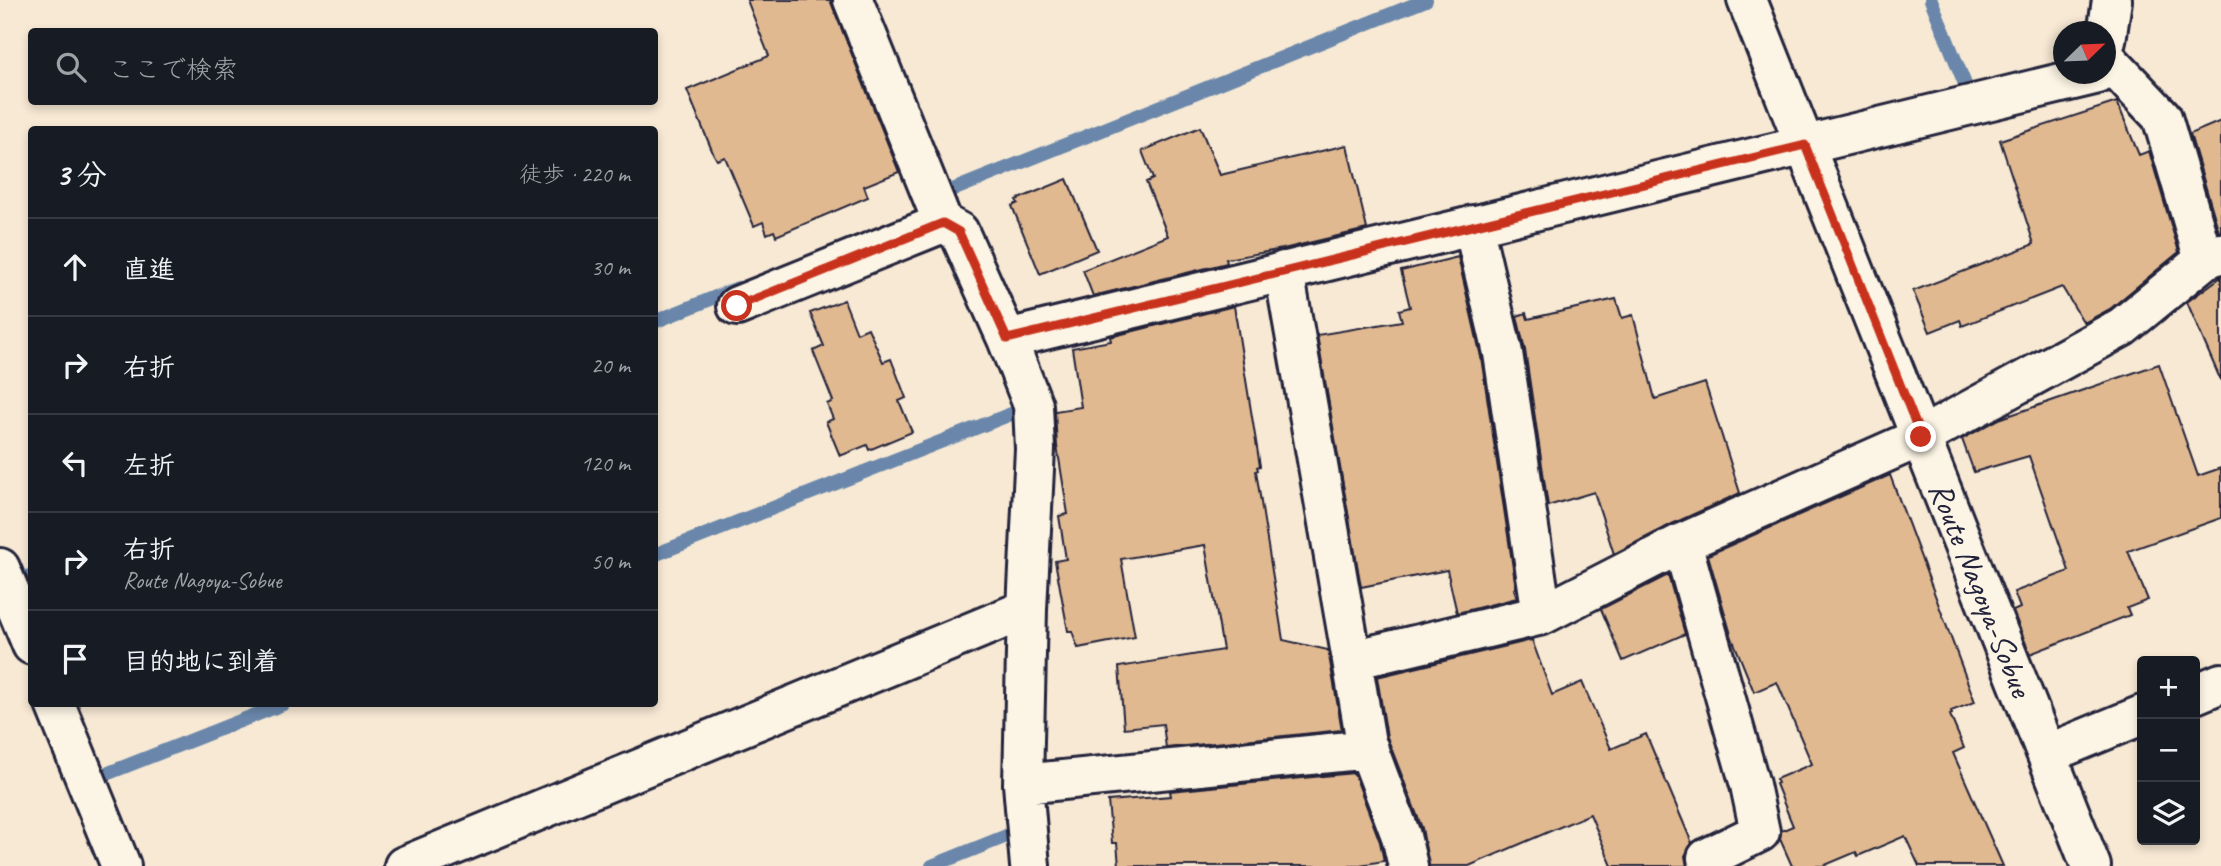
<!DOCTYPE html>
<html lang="ja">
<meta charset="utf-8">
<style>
:root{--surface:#171b24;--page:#20242c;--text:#f1f3f6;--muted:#9ea1a6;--line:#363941}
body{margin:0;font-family:Caveat,"Klee One",sans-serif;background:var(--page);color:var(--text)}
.controls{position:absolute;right:21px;bottom:21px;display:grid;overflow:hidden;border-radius:7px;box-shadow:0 4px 10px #0003}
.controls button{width:63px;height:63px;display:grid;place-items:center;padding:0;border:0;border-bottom:2px solid var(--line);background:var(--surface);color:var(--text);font:35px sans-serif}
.compass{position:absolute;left:2053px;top:21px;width:63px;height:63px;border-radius:50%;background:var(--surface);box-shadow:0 4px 10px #0003;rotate:67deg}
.stop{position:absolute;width:21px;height:21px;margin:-16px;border:5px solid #c8321e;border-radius:50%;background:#fff}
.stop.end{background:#c8321e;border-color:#fff;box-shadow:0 2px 7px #0008}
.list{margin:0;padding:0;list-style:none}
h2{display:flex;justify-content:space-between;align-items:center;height:91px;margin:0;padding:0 28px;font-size:30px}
h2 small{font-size:23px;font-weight:400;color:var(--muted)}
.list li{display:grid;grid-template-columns:46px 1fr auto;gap:21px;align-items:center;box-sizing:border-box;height:98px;padding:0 28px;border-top:2px solid var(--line)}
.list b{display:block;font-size:26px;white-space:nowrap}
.list p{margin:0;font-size:23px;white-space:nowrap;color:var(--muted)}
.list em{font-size:23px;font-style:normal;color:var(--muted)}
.icon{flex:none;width:38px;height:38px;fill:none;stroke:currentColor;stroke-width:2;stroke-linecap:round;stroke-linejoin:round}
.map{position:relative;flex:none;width:2221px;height:866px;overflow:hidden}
.search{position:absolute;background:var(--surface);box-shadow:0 4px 10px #0003;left:28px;top:28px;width:630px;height:77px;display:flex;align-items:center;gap:18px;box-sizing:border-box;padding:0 24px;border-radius:7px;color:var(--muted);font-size:26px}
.panel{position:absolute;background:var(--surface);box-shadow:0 4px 10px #0003;left:28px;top:126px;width:630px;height:581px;border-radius:7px}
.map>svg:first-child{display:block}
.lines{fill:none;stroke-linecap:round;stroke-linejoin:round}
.stream{stroke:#6a87ab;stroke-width:14}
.building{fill:#e1b991;stroke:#22223b;stroke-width:2}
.minor-casing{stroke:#22223b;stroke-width:44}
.primary-casing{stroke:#22223b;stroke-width:44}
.minor{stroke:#fcf5e5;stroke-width:38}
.primary{stroke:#fcf5e5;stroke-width:38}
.route{stroke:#c8321e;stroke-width:9}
.labels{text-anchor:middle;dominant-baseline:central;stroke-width:6;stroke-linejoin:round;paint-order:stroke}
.street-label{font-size:33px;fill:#22223b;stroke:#fcf5e5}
</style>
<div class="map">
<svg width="2221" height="866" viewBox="0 0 2221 866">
<rect width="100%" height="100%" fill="#f7e9d4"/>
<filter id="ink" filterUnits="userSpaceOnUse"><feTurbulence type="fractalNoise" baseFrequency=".0143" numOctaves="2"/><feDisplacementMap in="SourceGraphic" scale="14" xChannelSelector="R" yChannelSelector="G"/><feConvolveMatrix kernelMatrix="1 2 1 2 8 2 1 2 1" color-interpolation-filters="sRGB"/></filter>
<g filter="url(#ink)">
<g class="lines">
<path class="stream" d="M1931,0L1967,89
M950,191L1426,0
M654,322L738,288
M654,555L1011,414
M27,577L32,575
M106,774L283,704
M932,866L1009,835"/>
</g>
<path class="building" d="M747,0H830L899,172L864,186L868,197L776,236L774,231L767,234L763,222L754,226L725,157L717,160L713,153L687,90L769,56Z
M2117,102L2139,155L2149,151L2179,252L2110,309L2084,323L2062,287L1962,326L1960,320L1930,332L1913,291L2034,244L2000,140Z
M2221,121V232H2219L2190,134Z
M1200,127L1220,175L1347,145L1367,229L1283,249L1226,259L1227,263L1093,296L1083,270L1168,236L1146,182L1153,179L1142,151Z
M1067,179L1097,250L1040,274L1012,206L1018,203L1016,200Z
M1458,257L1481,357L1516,588L1514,589L1517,598L1457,613L1447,570L1361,587L1317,335L1402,321L1399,310L1410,307L1401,271Z
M2221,277V381L2187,302Z
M1616,299L1622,318L1633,315L1655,399L1705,383L1740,493L1672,524L1614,554L1594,492L1548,506L1525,350L1517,316L1526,313L1528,319Z
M844,300L857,333L868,328L883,362L891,359L906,398L899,401L912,432L869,450L867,445L840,456L826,422L833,419L827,404L833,401L813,351L824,346L810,313Z
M1234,306L1260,466L1257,467L1258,470L1256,471L1283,640L1328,650L1342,730L1166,748L1163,724L1124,728L1119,667L1223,650L1205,545L1121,559L1135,637L1078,648L1072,631H1068L1055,561L1066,559L1059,516L1068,514L1057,446L1055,411L1081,407L1072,348L1111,341L1110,337Z
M2159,364L2198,476L2221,468V518L2128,551L2148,600L2127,608L2130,615L2030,654L2013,611L2020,608L2014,592L2069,571L2029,456L1974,472L1962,439L1999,419Z
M1890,475L1975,702L1951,711L1952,714L1950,715L1964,748L1953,753L2003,866H1919L1905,836L1858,856L1856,852L1823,866H1792L1780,839L1781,831L1793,826L1776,784L1778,783L1776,779L1812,764L1777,682L1754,692L1732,638L1708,555Z
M1668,575L1685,634L1623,661L1601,609Z
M1532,640L1552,695L1582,682L1611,749L1646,734L1692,843L1685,856L1687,866H1612L1590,814L1469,866H1429L1422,828L1387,737L1377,677Z
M1354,773L1380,842L1384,861L1354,866H1119L1117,843H1112L1108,801L1171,796L1170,791Z"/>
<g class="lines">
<defs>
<path id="minor" d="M853,0L943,223L959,232L1007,339L1033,405L1035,449L1027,609L1023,784L1030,866
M2106,41L2112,0
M2106,58L2162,117L2204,260
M1473,225L1503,353L1542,615
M1284,271L1352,660
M737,306L943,223
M1007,339L2098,74
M1682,543L1750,785L1760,832L1707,858L1711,866
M0,568L32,645
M2195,694L2221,683
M55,704L121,866
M2047,754L2142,715
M1023,784L1369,749
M404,866L1027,609
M1408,866L1401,836L1366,743L1352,660L1542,615L1682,543L1921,437L2122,327L2204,260L2221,253"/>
<g id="primary">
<path id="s1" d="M1747,0L2091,866"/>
</g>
</defs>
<use href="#minor" class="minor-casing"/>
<use href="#primary" class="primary-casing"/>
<use href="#minor" class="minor"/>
<use href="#primary" class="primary"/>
</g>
</g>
<g class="lines" filter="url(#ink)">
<path class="route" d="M737,306L943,223L959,232L1007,339L1805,145L1921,437"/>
</g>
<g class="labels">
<g class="street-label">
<text stroke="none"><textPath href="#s1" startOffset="634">Route Nagoya-Sobue</textPath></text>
</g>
</g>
</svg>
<div class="controls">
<button>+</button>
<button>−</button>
<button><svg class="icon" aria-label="layers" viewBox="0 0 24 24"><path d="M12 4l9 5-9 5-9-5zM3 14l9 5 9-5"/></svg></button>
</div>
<svg class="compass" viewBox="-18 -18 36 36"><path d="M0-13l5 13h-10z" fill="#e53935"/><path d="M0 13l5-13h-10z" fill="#9ea1a6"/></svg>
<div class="stop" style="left:737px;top:306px"></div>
<div class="stop end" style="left:1921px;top:437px"></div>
<div class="search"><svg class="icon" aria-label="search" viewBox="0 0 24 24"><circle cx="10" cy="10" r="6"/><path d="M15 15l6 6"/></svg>ここで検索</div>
<section class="panel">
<h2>3 分<small>徒歩 · 220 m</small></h2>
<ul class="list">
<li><svg class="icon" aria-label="ahead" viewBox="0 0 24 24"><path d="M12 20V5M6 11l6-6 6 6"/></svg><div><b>直進</b></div><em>30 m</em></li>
<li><svg class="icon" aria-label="right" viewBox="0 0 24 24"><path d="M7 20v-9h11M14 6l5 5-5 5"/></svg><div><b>右折</b></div><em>20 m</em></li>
<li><svg class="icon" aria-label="left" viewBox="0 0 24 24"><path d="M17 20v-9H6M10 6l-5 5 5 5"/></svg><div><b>左折</b></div><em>120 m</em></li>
<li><svg class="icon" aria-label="right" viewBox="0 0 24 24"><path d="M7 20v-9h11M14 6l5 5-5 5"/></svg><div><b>右折</b><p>Route Nagoya-Sobue</p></div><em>50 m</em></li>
<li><svg class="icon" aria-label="arrive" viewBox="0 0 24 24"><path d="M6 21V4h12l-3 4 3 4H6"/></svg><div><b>目的地に到着</b></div></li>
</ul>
</section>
</div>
